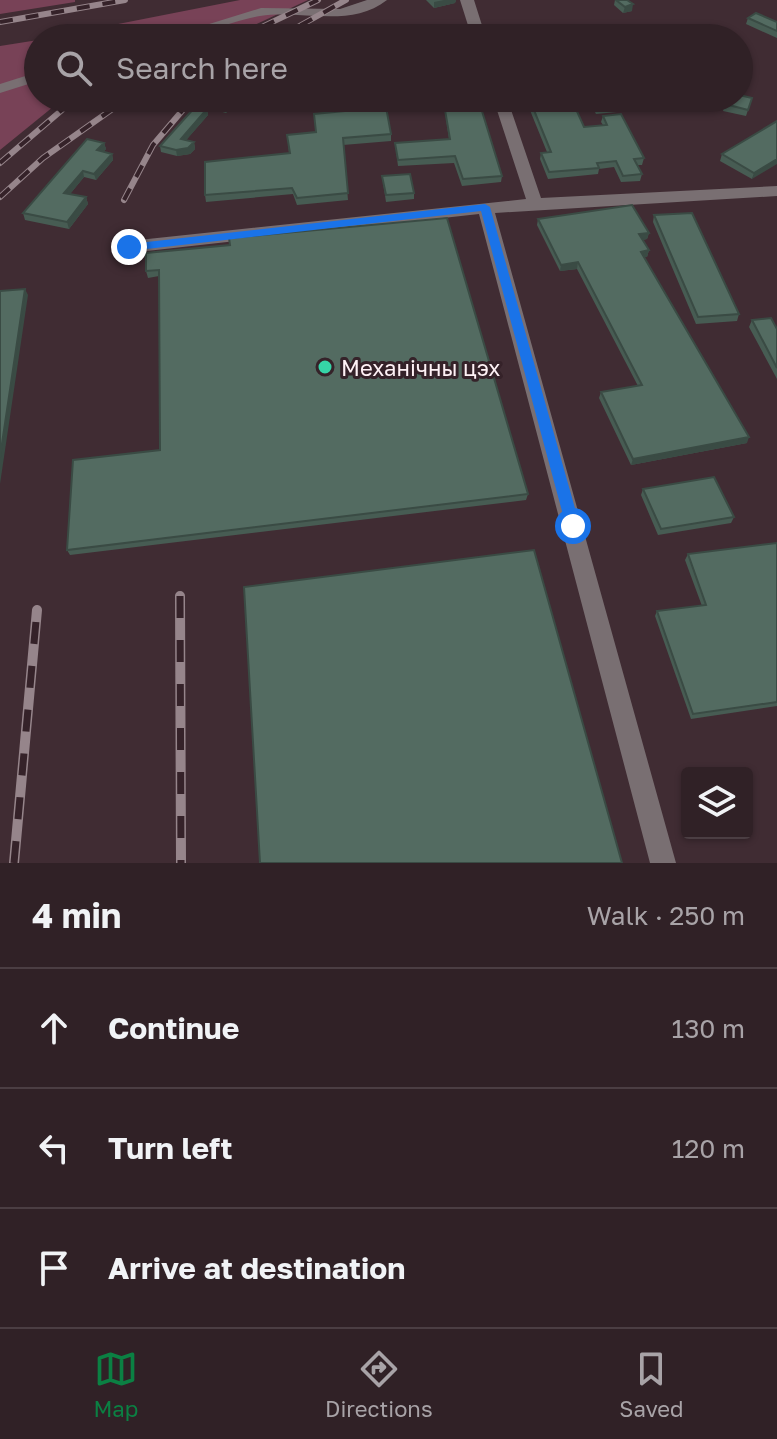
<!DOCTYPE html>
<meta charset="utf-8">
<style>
:root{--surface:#302126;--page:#38292e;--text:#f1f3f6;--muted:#a8a3a7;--line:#4b3e43;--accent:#0b8043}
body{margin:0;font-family:"Golos Text",sans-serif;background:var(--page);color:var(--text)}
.controls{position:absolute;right:24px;bottom:24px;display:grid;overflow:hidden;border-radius:8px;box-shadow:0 2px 6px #0004}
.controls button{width:72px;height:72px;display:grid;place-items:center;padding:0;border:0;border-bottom:2px solid var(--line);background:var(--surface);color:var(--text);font:40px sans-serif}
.stop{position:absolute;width:24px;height:24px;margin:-18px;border:6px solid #1a73e8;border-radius:50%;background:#fff}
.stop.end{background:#1a73e8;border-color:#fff;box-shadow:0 2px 8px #0008}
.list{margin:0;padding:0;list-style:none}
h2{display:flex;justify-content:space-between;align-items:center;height:104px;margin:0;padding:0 32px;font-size:34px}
h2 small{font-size:26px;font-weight:400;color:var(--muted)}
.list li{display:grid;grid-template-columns:52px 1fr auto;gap:24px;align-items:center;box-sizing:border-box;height:120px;padding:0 32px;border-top:2px solid var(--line)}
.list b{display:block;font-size:30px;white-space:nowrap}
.list em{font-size:26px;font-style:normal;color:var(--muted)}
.icon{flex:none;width:44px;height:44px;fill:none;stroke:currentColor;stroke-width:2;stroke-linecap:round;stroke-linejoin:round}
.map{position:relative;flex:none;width:777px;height:863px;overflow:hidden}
.search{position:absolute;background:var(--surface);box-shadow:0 2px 6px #0004;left:24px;right:24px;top:24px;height:88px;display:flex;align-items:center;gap:20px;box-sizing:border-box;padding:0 28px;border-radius:44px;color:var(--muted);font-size:30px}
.sheet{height:464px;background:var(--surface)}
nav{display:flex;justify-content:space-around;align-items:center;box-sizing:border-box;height:112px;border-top:2px solid var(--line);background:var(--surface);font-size:22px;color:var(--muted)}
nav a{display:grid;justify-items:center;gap:4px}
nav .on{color:var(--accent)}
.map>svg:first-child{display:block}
.green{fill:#784257}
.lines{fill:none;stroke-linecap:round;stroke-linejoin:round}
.minor{fill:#796f72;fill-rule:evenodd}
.rail-far1-casing{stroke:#96858b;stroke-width:6}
.rail-casing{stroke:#96858b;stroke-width:10}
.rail-far1{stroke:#352229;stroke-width:4;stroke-dasharray:13;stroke-linecap:butt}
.rail{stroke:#352229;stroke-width:7;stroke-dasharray:22;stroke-linecap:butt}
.wall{fill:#475c53}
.shaded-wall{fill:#3a4b44}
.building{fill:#536b61;stroke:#3a4b44;stroke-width:2}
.route{fill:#1a73e8}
.poi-dot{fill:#36d4a7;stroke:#352229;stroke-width:3}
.labels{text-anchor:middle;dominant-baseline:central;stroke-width:6;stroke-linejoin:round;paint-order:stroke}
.poi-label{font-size:22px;fill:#fef1f5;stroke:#352229;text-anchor:start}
</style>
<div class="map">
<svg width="777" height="863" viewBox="0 0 777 863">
<rect width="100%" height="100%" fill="#402c33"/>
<path class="green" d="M0,0H75V2L0,14Z
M240,0H308L227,38H47Z
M38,40V98H64L0,150V46Z"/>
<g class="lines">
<path class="minor" d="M367,0H387C350,29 301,9 260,16C227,22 198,38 164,38L261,8L340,9Z
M460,0H474L486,38H472Z
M38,72V81L0,93V84Z
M493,98H507L541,198L777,186V196L495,213L676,863H650L479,214L129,253L120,247L129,241L526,199Z"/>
<defs>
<path id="rail-far1" d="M0,22L125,0
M239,38L318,0
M278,38L346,0
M0,163L76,98
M0,197L43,158L128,98
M124,200L153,145L193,98"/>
<path id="rail" d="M180,596L181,863
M14,863L37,610"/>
</defs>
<use href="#rail-far1" class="rail-far1-casing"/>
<use href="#rail" class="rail-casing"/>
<use href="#rail-far1" class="rail-far1"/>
<use href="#rail" class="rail"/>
</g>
<path class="wall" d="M426,0H456L455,3L434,8Z
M615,0H627L632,11L623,13L614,5Z
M748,18L777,22V38L746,24Z
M435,98H483L485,103L484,110H482L502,176L501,182L462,186L454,163L398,166L395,143L449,139L445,112H439Z
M525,98H571L584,127L603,125L601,122L603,116L644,158L642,165H637L642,174L640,181L621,182L614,167L599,169L598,174L548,179L540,159L541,153L547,152Z
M588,98H614L618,106L617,112L596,114Z
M752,98L746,116L723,111L725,104Z
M232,100L233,106L226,113L208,108L207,102Z
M207,109L208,115L186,140L194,142L195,149L190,154L177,156L161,152L160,146Z
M777,121L752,179L720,161L722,154Z
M391,134V141L343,145L348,200L297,205L293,194L206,202L205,195L289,153L287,135Z
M104,143L106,149L103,152L112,154L113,160L96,180L84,177L70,194L86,197L88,204L69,229L25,220L23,213Z
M382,176L414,193V199L386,202Z
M654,215L739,314L737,321L696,324L653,222Z
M538,219L649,233L647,239L642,240L649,250L647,257H644L747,443L631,465L599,398L601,392L638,386L577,269L560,271L537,225Z
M146,253L528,494L526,500L70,555L67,550L160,450L159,276L148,278L146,271Z
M752,320L777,329V379L749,327Z
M643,489L734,517L731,523L658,535L641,495Z
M777,543V706L691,719L655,616L657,611L702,606L685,560L688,554Z"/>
<path class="shaded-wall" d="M444,0H456L455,3L434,8V2Z
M633,4L632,11L623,13L625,7Z
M232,100L233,106L226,113L225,107Z
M207,109L208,115L182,145L181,139Z
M194,142L195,149L190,154L177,156L176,150Z
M104,143L106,149L99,157L97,150Z
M112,154L113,160L96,180L94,174Z
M777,159V164L752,179L754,173Z
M83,171L84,177L66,199L64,193Z
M86,197L88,204L69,229L67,222Z
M649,233L647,239L638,241L639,234Z
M649,250L647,257L639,258L641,252Z
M578,262L577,269L560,271L561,265Z
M25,289L28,295L0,484V457Z
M749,437L747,443L631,465L633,459Z"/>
<path class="building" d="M616,0H627L633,4L625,7Z
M756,13L777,22V31L748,18Z
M739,95L752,98L748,110L725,104L728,98H739Z
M211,98H226L232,100L225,107L207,102Z
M437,98H483L485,103L439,106Z
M529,98H571L584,127L607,125L603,116L621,114L644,158L634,159L642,174L623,176L616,161L597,163L599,168L549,172L541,153L551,152Z
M592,98H614L618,106L597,108Z
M196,106L207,109L181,139L194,142L188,148L176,150L160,146Z
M386,107L391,134L343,138L348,193L297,198L292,188L205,195V162L290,153L287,135L316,132L314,114Z
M481,108L502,176L463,179L455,156L398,160L395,143L450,139L445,110Z
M777,121V159L754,173L722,154Z
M87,139L104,143L97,150L112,154L94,174L83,171L64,193L86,197L67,222L23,213Z
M410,174L414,193L386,195L382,176Z
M632,205L649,233L639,234L649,250L641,252L749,437L633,459L601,392L642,385L578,262L561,265L538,219Z
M692,213L739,314L698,317L654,215Z
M447,218L528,494L67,550L73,460L160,450L159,270L146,271V253L230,245L229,238Z
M25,289L0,457V291Z
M771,318L777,329V368L752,320Z
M714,477L734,517L661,529L643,489Z
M777,543V702L693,714L657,611L706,605L688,554Z
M534,550L622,863H260L244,587Z"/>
<path class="route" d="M485,204L490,207L580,526L573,532L566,526L481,211L129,251L123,247L129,244Z"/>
<circle class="poi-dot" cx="325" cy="367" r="8"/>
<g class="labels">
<g class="poi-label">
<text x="341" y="367">Механічны цэх</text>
</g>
</g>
</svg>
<div class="controls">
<button><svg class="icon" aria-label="layers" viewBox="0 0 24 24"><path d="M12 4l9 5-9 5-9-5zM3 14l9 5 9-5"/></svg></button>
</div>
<div class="stop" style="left:573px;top:526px"></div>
<div class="stop end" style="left:129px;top:247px"></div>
<div class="search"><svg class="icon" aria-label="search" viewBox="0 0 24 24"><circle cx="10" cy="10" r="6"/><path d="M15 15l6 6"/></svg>Search here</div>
</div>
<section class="sheet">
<h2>4 min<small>Walk · 250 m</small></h2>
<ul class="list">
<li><svg class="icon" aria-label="ahead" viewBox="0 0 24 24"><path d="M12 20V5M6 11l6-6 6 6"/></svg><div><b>Continue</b></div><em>130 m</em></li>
<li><svg class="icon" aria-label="left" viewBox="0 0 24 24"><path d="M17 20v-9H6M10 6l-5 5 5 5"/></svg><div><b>Turn left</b></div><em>120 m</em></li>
<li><svg class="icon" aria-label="arrive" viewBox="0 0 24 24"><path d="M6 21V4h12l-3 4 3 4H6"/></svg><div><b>Arrive at destination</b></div></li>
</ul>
</section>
<nav>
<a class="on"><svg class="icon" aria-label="map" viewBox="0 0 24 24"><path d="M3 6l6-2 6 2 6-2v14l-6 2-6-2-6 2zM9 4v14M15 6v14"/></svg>Map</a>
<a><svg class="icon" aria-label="directions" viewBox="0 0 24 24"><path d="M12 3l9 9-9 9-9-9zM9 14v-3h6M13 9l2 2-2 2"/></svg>Directions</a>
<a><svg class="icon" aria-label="saved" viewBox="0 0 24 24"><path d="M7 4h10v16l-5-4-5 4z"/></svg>Saved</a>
</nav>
